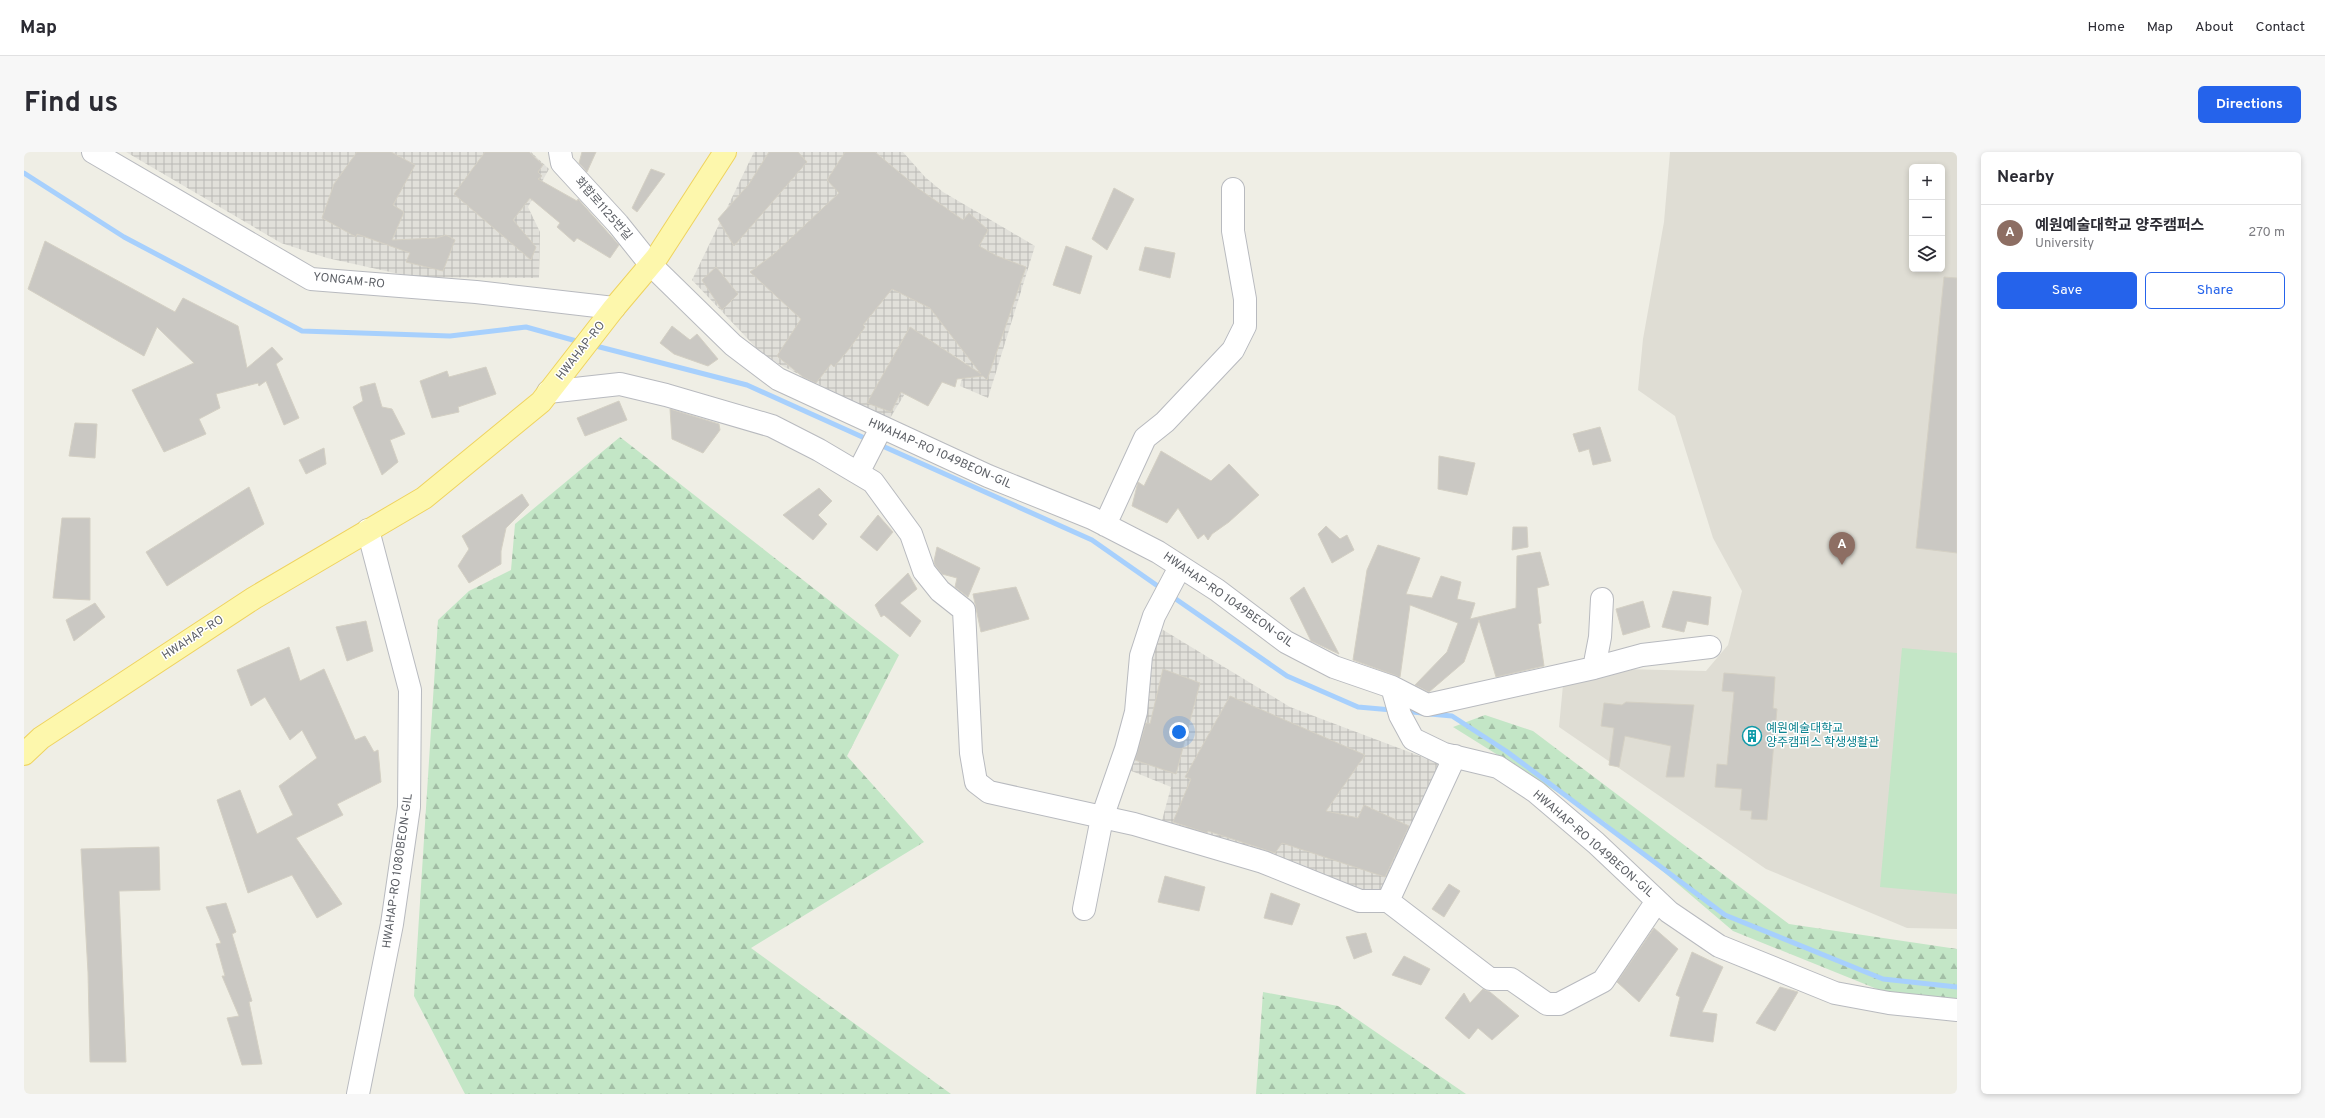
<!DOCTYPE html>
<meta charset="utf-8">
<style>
:root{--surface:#fff;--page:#f7f7f7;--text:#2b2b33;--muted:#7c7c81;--line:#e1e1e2;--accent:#2563eb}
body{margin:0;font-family:Overpass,"Noto Sans KR",sans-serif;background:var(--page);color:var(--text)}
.controls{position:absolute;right:12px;top:12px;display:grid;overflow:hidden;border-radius:6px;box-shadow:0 2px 6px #0003}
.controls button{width:36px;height:36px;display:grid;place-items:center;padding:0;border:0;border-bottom:1px solid var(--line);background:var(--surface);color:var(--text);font:20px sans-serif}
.you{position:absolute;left:1155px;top:580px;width:14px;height:14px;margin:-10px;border:3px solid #fff;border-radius:50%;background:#1a73e8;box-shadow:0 0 0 6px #1a73e833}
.badge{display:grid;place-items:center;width:26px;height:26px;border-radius:50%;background:var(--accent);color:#fff;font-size:13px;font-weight:700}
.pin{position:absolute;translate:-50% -33px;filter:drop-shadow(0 1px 2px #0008)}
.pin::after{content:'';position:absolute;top:21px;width:14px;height:12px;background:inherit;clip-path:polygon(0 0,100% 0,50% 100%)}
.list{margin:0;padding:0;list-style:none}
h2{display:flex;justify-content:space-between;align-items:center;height:52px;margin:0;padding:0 16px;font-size:17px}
h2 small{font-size:13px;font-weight:400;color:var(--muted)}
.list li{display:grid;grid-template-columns:26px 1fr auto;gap:12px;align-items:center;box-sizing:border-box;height:56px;padding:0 16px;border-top:1px solid var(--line)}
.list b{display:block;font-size:15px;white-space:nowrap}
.list p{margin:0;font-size:13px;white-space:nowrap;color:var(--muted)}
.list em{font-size:13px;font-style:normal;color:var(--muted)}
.actions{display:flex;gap:8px;padding:12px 16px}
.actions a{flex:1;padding:9px 0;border:1px solid var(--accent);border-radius:6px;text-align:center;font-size:14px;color:var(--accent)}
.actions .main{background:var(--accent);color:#fff}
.icon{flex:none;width:22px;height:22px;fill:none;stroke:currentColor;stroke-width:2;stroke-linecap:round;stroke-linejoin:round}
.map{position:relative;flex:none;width:1933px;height:942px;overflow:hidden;border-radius:6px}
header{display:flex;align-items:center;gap:24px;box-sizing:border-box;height:56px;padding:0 20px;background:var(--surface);border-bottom:1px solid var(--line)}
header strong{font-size:19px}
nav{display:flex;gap:22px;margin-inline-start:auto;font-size:14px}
.intro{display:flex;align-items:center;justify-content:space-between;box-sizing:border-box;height:96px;padding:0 24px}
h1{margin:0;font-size:28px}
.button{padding:10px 18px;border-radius:6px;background:var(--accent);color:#fff;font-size:14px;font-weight:700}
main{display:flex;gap:24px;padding:0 24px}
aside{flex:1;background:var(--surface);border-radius:6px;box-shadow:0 2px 6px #0003}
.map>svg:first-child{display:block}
.industrial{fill:url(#industrial-grid)}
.education{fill:#dfddd4;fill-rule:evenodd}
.forest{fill:url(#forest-firs)}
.garden{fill:#c3e6c6}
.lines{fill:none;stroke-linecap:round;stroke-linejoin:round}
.stream{stroke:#a7d0fd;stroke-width:5}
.building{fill:#cac8c3;stroke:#d4d0c4}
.minor-casing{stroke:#b8babf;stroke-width:24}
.major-casing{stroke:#efd35f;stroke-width:24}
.minor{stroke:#fff;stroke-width:22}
.major{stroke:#fdf7ac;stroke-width:22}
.labels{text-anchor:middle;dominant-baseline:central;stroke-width:3;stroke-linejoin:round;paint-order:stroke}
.street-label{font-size:12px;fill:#5d6066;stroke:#fff}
.culture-label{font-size:12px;fill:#0d838f;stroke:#fff;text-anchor:start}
</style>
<header>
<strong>Map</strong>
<nav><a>Home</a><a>Map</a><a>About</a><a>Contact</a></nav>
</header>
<div class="intro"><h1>Find us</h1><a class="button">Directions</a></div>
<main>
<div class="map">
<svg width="1933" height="942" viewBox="0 0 1933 942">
<defs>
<pattern id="industrial-grid" width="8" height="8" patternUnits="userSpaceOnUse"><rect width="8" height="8" fill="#e1e0da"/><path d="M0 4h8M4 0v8" fill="none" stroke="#bab9b5"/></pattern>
<pattern id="forest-firs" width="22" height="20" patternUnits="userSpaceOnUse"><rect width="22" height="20" fill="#c3e6c6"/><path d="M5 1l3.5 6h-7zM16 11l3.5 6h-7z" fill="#a2bea5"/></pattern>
</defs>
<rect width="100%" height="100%" fill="#efeee5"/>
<path class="industrial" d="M102,0H507L525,17L504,55L516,80L515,126L389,125L303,106L257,91Z
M730,0H879L901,25L919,40L1011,94L964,246L936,234L942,211L911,192L865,268L741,205L668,128Z
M1131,473L1266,555L1417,612L1398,649L1357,744L1137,672L1147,635L1105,618Z"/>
<path class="education" d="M1646,0H1933V777L1883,776L1742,717L1535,575L1539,533L1598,517L1682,519L1704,493L1718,439L1689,386L1651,264L1614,238L1619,187L1640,70ZM1888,15H1918V117H1888Z"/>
<path class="forest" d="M596,285L875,503L823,604L900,690L727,796L927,942H441L390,844L414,468L445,439L487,418L491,372Z
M1461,563L1509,579L1765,772L1933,797V847L1858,839L1709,779L1581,670L1429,575Z
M1239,840L1314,854L1442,942H1232Z"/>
<path class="garden" d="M1878,496L1933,501V742L1856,735Z"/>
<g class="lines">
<path class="stream" d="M0,21L100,85L278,179L426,184L502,175L556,190
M568,193L723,233L845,288
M854,292L1068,388L1138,437
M1146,443L1263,524L1334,555L1368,558
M1380,559L1398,561
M1406,562L1428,564L1482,599L1701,763L1859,827L1933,835"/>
</g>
<path class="building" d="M333,0H367L391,13L369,53L380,60L368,88L413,86L422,83L431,88L419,119L382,110L386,101L333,82L332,85L298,66L310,32Z
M461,0H505L519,13L514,20L518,24L514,27L553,49L554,47L595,93L586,106L553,86L550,90L533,75L536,71L506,46L489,68L512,95L507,108L430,42Z
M558,0H572L563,20L555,11Z
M745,0H774L783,10L710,94L694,67L725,32Z
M821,0H851L895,37L939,68L945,61L964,78L955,94L973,104L1002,115L963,228L959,224L933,227L931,235L918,230L904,254L877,240L867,260L843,251L886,175L957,222L906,156L868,137L839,173L841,175L825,197L810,215L807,212L792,231L779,225L753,204L777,167L726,120L750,102L815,41L803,28Z
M627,17L641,22L613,60L608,56Z
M1090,36L1110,47L1083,98L1068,87Z
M21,89L151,160L159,146L214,174L223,216L248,195L259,207L252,212L275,266L260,273L242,229L235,234L234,231L192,242L196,256L175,267L182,282L140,300L108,238L170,211L133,175L120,204L4,137Z
M1042,94L1068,104L1056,142L1029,133Z
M1121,95L1151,101L1146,126L1115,118Z
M692,115L714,142L698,158L678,128Z
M1920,125L1933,126V401L1892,396Z
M648,174L666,188L673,182L694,207L684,214L650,202L636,191Z
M462,215L472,242L434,255L435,260L408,266L396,229L423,219L425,225Z
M351,231L358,255L368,257L381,282L366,288L374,310L358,323L329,255L339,249L336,235Z
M595,249L603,268L561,284L553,266Z
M646,257L695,272L696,278L679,301L648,287Z
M51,271L73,272L71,306L45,304Z
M1576,275L1587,309L1569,313L1565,297L1555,300L1549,282Z
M300,296L302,312L282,322L275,308Z
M1137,299L1187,329L1205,312L1235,343L1205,370L1188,382L1184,388L1180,382L1174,387L1154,356L1143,371L1108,354L1114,330L1120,334Z
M1415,304L1451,311L1443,343L1414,337Z
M225,335L240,372L143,434L122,400Z
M795,336L808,349L794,363L803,372L789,388L759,363Z
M498,342L505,353L482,376L477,399V412L445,431L434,414L445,397L438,384Z
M854,363L869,380L853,399L836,385Z
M38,366H66V448L29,446Z
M1302,374L1316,387L1323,383L1330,398L1308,411L1294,382Z
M1489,375H1503L1504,395L1488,398Z
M1354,393L1396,406L1382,442L1408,446L1417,424L1437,430L1433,447L1451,451L1446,467L1492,456L1493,404L1516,400L1525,433L1513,436L1517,471L1514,472L1520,514L1472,525L1455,468L1440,510L1405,540L1391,533L1423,500L1434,471L1386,453L1376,525L1329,508L1343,418Z
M913,395L956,416L944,445L931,435L933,426L918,422L911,413L910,409Z
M884,421L893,437L876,451L897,469L886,485L860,463L857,465L851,453Z
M992,435L1005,467L957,480L949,442Z
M1280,435L1315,502L1287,489L1266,446Z
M1649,439L1687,445L1684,473L1663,469L1660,480L1638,475Z
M1619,449L1626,475L1599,483L1592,457Z
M71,451L81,465L50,489L42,468Z
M342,469L349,499L323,509L312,475Z
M265,495L276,529L300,517L331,588L341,584L350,600L354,598L357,630L313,652L319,663L272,686L318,752L293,766L268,723L224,741L193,648L216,638L233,682L269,663L255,634L293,606L278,578L266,588L241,545L227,554L213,518Z
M1139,517L1176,531L1152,622L1111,608L1122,571L1126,572Z
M1700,521L1751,525L1749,556L1753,557L1743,668L1727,667L1728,659L1716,658L1718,637L1691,635L1693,612L1703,613L1710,540L1698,539Z
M1206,544L1341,603L1302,659L1334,666L1340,653L1385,674L1361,725L1258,691L1251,701L1184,679L1183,681L1149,670L1167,627L1161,625Z
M1602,550L1670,553L1660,625H1642L1647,594L1601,584L1595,615L1585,613L1590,576L1577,574L1580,551L1598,553Z
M135,695L136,738L95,739L102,910H66L64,820L57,697Z
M1141,724L1181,735L1175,759L1134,750Z
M1425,732L1436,739L1420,765L1408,757Z
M1247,741L1276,752L1268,773L1240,766Z
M202,751L212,780L208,782L228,849L225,850L238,912L218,913L203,866L215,864L198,824H201L192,792L197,791L182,755Z
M1630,776L1654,797L1615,850L1593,830Z
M1342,781L1348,800L1330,807L1322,785Z
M1668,800L1699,815L1678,860L1693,862L1689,890L1646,884L1656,845L1652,843Z
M1380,804L1406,817L1397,833L1368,823Z
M1756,835L1774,840L1751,879L1732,871Z
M1459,837L1466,840L1495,864L1468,888L1454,876L1445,887L1421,866L1440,841L1446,851Z"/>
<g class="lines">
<defs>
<path id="minor" d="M69,0L287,127L452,140L590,156
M536,0L538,11L594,72L626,112L709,193L754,227L964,324L1068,366L1134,400L1193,438L1262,490L1310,515L1368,535L1376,563L1389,587L1420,602L1474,615L1512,640L1572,691L1645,760L1695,794L1811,841L1865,851L1933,858
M524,240L596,232L642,243L748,274L795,298L849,330L887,382L900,419L916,439L940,458L947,601L952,630L965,640L1110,672L1239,710L1336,749H1364L1466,827H1487L1523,852H1535L1579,829L1633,749
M834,321L857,276
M1081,373L1121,286L1141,270L1209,198L1221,174V147L1209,79V37
M1570,516L1618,503L1686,495
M1368,535L1403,553L1570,516L1576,485L1578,447
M1364,749L1431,604
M1060,757L1078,666L1102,597L1112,560L1117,504L1130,464L1156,415
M334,942L368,772L385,655L386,538L344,378"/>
<path id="major" d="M0,602L17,586L230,446L400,346L517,250L590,156L633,105L701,0"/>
</defs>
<use href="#minor" class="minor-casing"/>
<use href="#major" class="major-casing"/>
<use href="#minor" class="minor"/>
<use href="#major" class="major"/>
</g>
<defs>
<symbol id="building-ring" viewBox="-11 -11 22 22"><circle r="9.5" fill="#fff" stroke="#0f9aa8" stroke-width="1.5"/><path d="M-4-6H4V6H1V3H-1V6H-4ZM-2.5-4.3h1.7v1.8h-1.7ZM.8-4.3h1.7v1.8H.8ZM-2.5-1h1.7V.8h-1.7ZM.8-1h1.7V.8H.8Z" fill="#0f9aa8"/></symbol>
</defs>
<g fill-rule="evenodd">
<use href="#building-ring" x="1717" y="573" width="22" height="22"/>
</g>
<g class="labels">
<g class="street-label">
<text transform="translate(579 57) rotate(49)">화합로1125번길</text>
<text transform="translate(325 129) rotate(6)">YONGAM-RO</text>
<text transform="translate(557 199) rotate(-52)">HWAHAP-RO</text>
<text transform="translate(916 302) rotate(24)">HWAHAP-RO 1049BEON-GIL</text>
<text transform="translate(1204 448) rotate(35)">HWAHAP-RO 1049BEON-GIL</text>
<text transform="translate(169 486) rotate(-33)">HWAHAP-RO</text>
<text transform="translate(1569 692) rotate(41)">HWAHAP-RO 1049BEON-GIL</text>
<text transform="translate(374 719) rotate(-82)">HWAHAP-RO 1080BEON-GIL</text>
</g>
<g class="culture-label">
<text x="1742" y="577">예원예술대학교<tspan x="1742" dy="14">양주캠퍼스 학생생활관</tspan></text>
</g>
</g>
</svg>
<div class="controls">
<button>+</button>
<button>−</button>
<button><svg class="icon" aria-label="layers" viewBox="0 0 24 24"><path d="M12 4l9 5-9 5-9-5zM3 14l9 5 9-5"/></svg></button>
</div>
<div class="you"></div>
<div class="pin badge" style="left:1818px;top:413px;background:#8d6e63">A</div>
</div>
<aside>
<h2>Nearby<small></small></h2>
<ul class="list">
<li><span class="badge" style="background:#8d6e63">A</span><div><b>예원예술대학교 양주캠퍼스</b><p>University</p></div><em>270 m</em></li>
</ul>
<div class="actions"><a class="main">Save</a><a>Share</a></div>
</aside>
</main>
